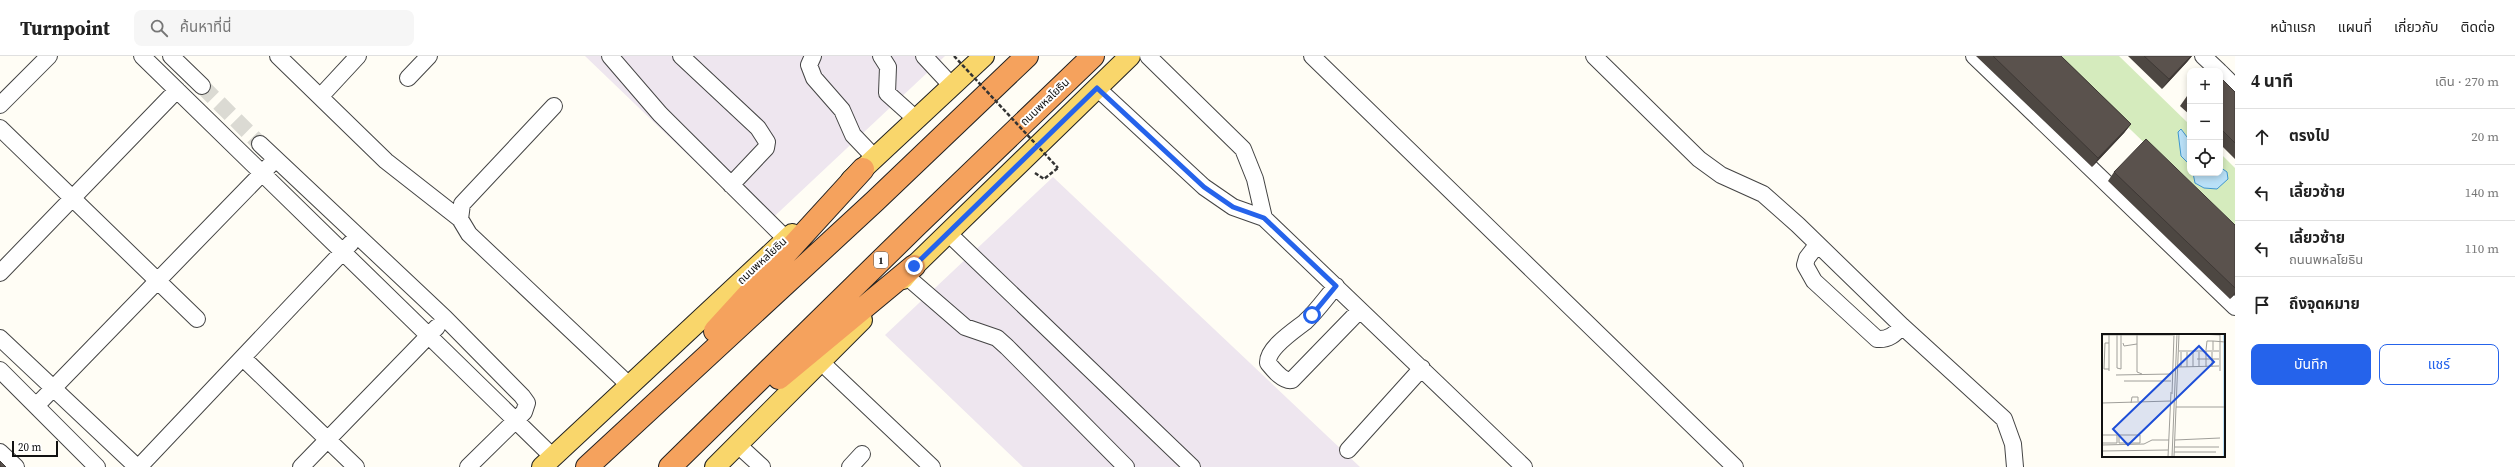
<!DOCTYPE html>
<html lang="th">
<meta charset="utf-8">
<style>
:root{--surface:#fff;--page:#f6f6f6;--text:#222;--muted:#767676;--line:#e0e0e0;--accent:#2563eb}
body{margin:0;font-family:"Source Serif 4","Noto Sans Thai",serif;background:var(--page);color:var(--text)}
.controls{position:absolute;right:12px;top:12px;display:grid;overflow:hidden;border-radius:8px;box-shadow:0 2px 6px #0003}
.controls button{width:36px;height:36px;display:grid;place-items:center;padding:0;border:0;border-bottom:1px solid var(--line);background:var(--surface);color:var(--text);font:20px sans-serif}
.scale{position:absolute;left:12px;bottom:10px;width:46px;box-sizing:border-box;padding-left:4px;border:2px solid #111;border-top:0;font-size:11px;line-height:14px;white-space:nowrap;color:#111;-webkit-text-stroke:3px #fff;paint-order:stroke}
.stop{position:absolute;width:12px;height:12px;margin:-9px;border:3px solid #2563eb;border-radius:50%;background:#fff}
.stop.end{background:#2563eb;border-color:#fff;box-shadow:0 1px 4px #0008}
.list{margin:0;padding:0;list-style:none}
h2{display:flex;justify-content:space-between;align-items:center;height:52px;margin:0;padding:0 16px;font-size:17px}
h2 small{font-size:13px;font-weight:400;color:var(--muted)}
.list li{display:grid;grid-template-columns:26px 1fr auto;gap:12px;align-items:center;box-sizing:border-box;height:56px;padding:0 16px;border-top:1px solid var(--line)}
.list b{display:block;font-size:15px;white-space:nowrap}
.list p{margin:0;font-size:13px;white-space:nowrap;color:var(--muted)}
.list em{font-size:13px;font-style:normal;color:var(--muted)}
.actions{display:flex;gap:8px;padding:12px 16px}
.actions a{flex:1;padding:9px 0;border:1px solid var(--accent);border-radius:8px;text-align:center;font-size:14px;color:var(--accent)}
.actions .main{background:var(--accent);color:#fff}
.icon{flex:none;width:22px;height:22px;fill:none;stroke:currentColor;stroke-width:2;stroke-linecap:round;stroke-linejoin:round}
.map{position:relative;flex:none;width:2235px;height:411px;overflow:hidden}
header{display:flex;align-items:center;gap:24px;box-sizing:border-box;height:56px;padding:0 20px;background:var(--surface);border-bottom:1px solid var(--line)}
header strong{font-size:19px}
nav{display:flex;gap:22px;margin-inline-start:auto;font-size:14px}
.search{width:280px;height:36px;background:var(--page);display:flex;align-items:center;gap:10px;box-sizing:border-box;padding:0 14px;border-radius:8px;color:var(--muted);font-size:15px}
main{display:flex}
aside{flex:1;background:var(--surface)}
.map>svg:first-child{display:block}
.industrial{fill:#eee6ef}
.green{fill:#d5ebbd}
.water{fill:#b9e0f7;stroke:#3f96cf}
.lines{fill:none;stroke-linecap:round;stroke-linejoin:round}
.minor-tunnel{stroke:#dbdad3;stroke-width:16;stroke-dasharray:16 8;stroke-linecap:butt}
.minor-casing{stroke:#444;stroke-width:18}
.major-casing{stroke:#222;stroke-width:22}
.highway-casing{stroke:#222;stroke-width:24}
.path{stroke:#333;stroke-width:2.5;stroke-dasharray:4 2;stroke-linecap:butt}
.minor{stroke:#fff;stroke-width:16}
.major{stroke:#f9d66b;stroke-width:20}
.highway{stroke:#f5a25d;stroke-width:22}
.path-bridge{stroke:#333;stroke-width:2.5;stroke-dasharray:4 2;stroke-linecap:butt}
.wall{fill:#4d4742}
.shaded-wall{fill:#3f3936}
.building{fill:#5a524d;stroke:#3f3936}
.route{stroke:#2563eb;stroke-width:5}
.labels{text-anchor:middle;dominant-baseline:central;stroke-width:4;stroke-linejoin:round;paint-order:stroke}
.shield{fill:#fff;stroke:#585858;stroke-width:1}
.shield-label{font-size:10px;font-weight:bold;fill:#111}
.street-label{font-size:11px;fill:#111;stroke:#fff}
.inset-river{fill:none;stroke:#b9e0f7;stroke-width:2}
.inset-road{fill:none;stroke:#a09f9a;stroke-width:1}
.view{fill:#1d4ed8;fill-opacity:0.15;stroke:#1d4ed8;stroke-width:2}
.inset-edge{fill:none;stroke:#111;stroke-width:2}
</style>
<header>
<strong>Turnpoint</strong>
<div class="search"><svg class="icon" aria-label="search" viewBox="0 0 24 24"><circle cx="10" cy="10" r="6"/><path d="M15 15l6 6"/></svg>ค้นหาที่นี่</div>
<nav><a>หน้าแรก</a><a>แผนที่</a><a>เกี่ยวกับ</a><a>ติดต่อ</a></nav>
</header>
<main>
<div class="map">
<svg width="2235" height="411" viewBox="0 0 2235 411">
<rect width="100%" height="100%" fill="#fffdf5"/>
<path class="industrial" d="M585,0H945L763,171Z
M1053,121L1360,411H1023L885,279Z"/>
<path class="green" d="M2054,0H2119L2190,69V117H2220V97L2235,112V174Z"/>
<path class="water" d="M2181,73L2190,85V109L2181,100L2178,76Z
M2220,111L2227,116L2228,123L2217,133L2204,132L2195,127L2193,117H2220Z"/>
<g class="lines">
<path class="minor-tunnel" d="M202,30L260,88"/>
<defs>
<path id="minor" d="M142,0L553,401
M171,0L202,30
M278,0L386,105L460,163
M610,0L660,58L786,183
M681,0L758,72L767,86L766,92L731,129
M813,0L809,9L814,22L842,54L853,79L875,102
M881,0L888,11L887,37L916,63
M924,0L952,30
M1148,0L1243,93L1255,123L1264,162
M1312,0L1735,411
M1594,0L1699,103L1721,119L1763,138L1798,169L1902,270L2004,363L2013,388L2015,411
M1974,0L2235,251
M2203,0L2219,15
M2220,16L2235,31
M408,22L429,0
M1097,32L1204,131L1233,151L1264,162L1524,411
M320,41L358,0
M0,49L49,0
M554,50L462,148L460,163L469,178L629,329
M0,72L197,263
M260,88L445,262L522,340L527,347L524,356L468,411
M948,177L1192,411
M1817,189L1807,202L1805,209L1814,225L1877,283C1889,284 1895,278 1902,270
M0,217L177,34
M906,220L965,271L997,282L1007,291L1126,411
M1336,230C1326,242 1316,256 1305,266C1295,274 1267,292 1268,307C1273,313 1283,326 1292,324L1360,254
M0,282L137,411
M243,302L356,411
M821,306L932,411
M0,314L97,411
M36,350L270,109
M738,389L762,411
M1348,394L1422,312
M0,396L16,411
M139,411L351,187
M301,411L437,271
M850,411L862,398"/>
<path id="major" d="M851,124L984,0
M903,223L914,210L1130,0
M542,411L792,178
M715,411L862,264"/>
<path id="highway" d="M715,275L863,113
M779,322L914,210
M587,411L875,145L1027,0
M670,411L916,170L1093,0"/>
</defs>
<use href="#minor" class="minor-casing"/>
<use href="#major" class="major-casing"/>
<use href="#highway" class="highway-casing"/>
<path class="path" d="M1035,117L1044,123L1058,112"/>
<use href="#minor" class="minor"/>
<use href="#major" class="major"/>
<use href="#highway" class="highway"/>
<path class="path-bridge" d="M954,0L1058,112"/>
</g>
<path class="wall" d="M1976,0H2061L2131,68L2124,77L2092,111Z
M2128,0H2192L2187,6L2162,33Z
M2220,21L2235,36V103L2220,88Z
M2190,37V59L2180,50L2187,40Z
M2114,116L2235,169V238L2230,243L2108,125Z"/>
<path class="shaded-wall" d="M2191,0H2192L2187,6L2162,33L2169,23Z
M2131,68L2124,77L2092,111L2098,102Z
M2235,236V238L2230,243Z"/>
<path class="building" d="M1993,0H2061L2131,68L2098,102Z
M2144,0H2191L2169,23Z
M2220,21L2235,36V87L2220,72Z
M2190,37V43L2187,40Z
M2146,83L2235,169V232L2114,116Z
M0,405L6,411H0Z"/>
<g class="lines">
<path class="route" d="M914,210L1097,32L1204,131L1233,151L1264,162L1336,230L1312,259"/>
</g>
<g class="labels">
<rect class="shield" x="874" y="196" width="14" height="16" rx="3"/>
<g class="shield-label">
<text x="881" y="204">1</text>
</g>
<g class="street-label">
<text transform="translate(1045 46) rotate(-44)">ถนนพหลโยธิน</text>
<text transform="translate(762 205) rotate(-43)">ถนนพหลโยธิน</text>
</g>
</g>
<g transform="translate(2102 278)">
<rect width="123" height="123" fill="#fffdf5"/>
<path class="inset-river" d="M122,0V123"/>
<path class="inset-road" d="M15,0V34L19,35V0M35,0V38L40,40M97,0L118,1V37M0,1H71M7,1V37M111,7L123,8M21,9L22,12L35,10M104,16L105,7H111V16M77,17H117M91,17V33M85,18V33M110,18V33M95,25H117M76,33L117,32M79,33V18M97,33V18M104,33V17M7,35H2L3,9H7M14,41L69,40M22,47H69M70,60L72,0M0,69L69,67M29,69L30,63H36V67M74,73H123M0,101H15V109H0M17,101H38V109H17ZM73,106L118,104M0,111L42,110L50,106H67M72,113H117M0,117L66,116M72,118H114M66,123L69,58M70,123L75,0M72,123L77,0"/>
<path class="view" d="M97,12L112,28L26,111L11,95Z"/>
<rect width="123" height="123" class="inset-edge"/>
</g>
</svg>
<div class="controls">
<button>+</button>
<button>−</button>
<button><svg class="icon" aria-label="locate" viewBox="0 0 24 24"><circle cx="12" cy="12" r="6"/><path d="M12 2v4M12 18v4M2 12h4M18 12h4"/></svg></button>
</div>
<div class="scale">20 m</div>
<div class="stop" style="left:1312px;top:259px"></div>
<div class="stop end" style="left:914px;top:210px"></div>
</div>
<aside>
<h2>4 นาที<small>เดิน · 270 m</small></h2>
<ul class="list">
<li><svg class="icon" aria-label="ahead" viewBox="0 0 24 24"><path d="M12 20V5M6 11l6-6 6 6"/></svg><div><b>ตรงไป</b></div><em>20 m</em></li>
<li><svg class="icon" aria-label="left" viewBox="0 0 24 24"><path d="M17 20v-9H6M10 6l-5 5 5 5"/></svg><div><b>เลี้ยวซ้าย</b></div><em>140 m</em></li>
<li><svg class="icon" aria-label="left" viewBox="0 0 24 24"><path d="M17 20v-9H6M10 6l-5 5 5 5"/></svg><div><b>เลี้ยวซ้าย</b><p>ถนนพหลโยธิน</p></div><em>110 m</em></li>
<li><svg class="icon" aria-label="arrive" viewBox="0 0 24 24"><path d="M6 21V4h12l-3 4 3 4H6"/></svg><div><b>ถึงจุดหมาย</b></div></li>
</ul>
<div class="actions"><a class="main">บันทึก</a><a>แชร์</a></div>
</aside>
</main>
